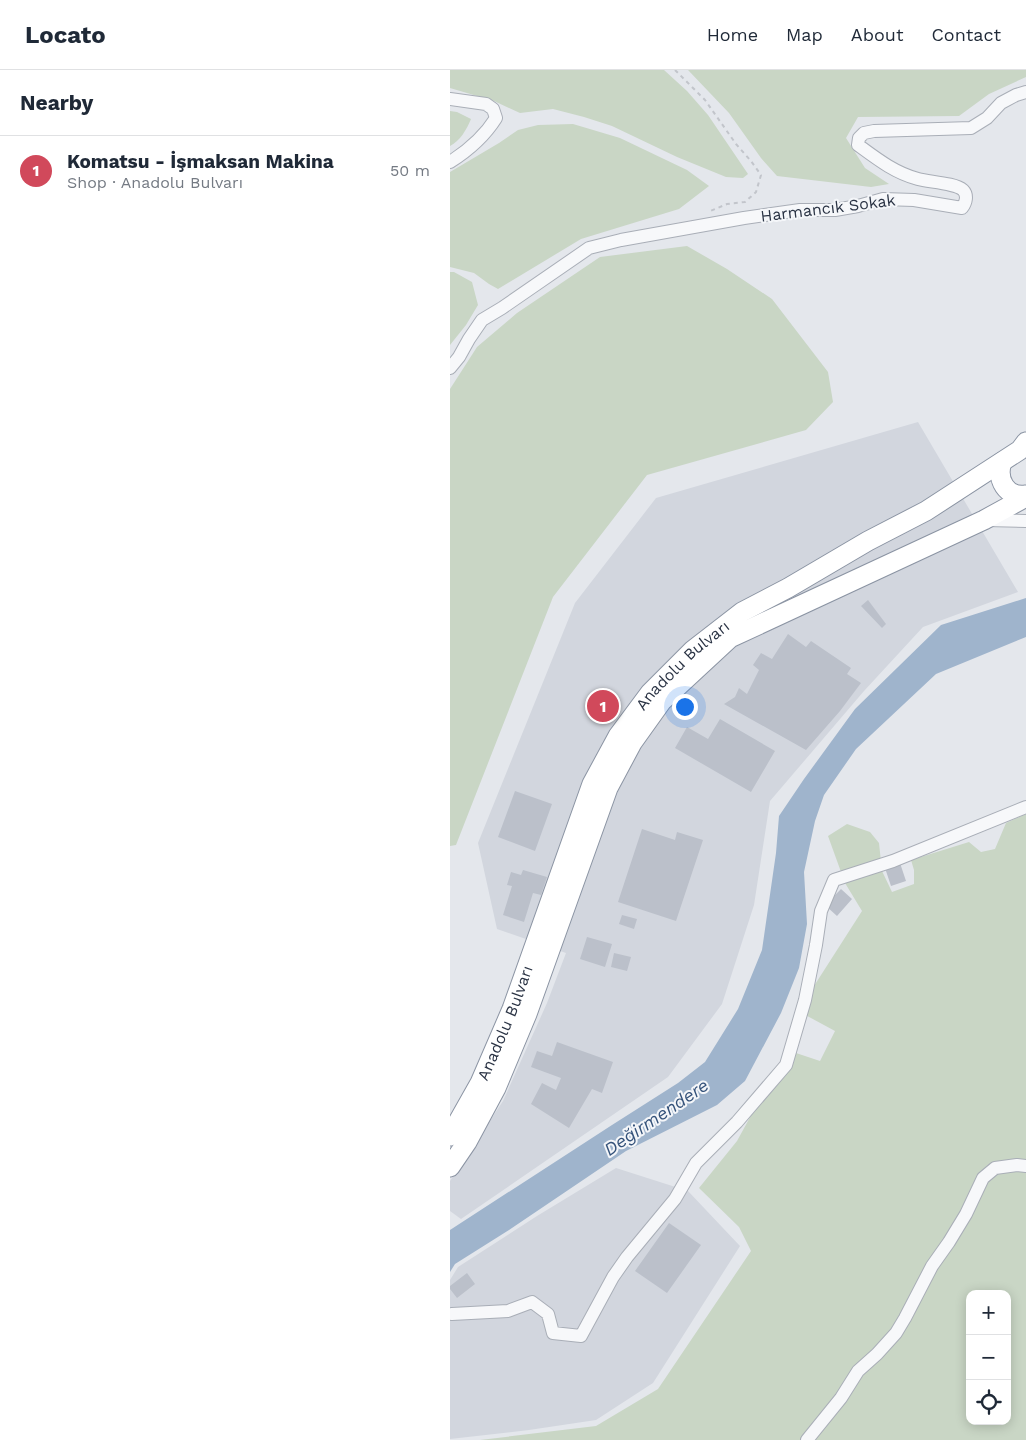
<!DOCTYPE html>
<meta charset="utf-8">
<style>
:root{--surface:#fff;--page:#f2f2f3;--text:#1f2937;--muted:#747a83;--line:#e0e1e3;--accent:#d1495b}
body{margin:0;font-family:"Work Sans",sans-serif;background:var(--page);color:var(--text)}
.controls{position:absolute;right:15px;bottom:15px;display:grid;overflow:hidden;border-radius:10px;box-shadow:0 2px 12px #0003}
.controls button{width:45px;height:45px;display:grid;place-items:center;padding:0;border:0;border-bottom:1px solid var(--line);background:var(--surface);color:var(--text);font:25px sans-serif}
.you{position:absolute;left:234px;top:636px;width:18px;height:18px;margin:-12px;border:4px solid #fff;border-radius:50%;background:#1a73e8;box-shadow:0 0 0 8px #1a73e833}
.badge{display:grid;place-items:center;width:32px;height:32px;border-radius:50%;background:var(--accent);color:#fff;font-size:16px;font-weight:700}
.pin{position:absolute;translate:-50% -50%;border:2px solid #fff;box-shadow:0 1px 5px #0006}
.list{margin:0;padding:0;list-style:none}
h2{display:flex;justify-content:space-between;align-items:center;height:65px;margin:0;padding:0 20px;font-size:21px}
h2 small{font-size:16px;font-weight:400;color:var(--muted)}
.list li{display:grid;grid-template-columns:32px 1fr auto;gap:15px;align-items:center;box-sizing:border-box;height:70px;padding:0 20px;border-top:1px solid var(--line)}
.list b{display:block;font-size:19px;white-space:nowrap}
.list p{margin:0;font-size:16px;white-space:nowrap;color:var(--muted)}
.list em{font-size:16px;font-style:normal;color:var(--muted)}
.icon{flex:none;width:28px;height:28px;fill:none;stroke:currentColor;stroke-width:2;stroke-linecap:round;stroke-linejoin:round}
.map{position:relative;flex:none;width:576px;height:1370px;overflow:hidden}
header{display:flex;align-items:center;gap:30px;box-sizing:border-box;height:70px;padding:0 25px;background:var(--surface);border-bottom:1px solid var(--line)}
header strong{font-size:24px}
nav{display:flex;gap:28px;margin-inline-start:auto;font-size:18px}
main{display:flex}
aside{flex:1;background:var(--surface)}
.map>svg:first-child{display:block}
.built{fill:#d2d6de}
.green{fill:#c9d6c5;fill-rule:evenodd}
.water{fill:#9fb4cc}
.building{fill:#bbc0ca}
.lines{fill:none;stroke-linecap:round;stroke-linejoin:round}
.minor-casing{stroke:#a9aeb7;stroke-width:14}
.highway-casing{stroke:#8b94a3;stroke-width:21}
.path{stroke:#c2c5cb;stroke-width:2;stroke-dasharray:4 4;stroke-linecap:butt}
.minor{stroke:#f7f8fa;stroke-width:12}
.highway{stroke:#fff;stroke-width:19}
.labels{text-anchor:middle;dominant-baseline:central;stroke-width:4;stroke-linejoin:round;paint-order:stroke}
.street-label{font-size:16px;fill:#2b3445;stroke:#f4f6f9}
.water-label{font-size:18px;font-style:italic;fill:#34527a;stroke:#f4f6f9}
</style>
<header>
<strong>Locato</strong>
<nav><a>Home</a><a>Map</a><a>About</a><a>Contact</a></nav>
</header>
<main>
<aside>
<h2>Nearby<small></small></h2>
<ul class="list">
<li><span class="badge">1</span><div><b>Komatsu - İşmaksan Makina</b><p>Shop · Anadolu Bulvarı</p></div><em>50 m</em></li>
</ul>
</aside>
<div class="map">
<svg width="576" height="1370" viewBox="0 0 576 1370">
<rect width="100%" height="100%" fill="#e4e7ec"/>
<path class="built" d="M468,352L568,522L473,557L414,621L320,731L304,835L272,934L218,1007L11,1149L0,1141V1111L53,1031L97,933L116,883L47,859L28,773L125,533L206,428Z
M166,1098L238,1121L290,1176L203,1313L146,1350L79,1360L0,1369V1210L8,1197L87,1146Z"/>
<path class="green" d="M0,0H214L237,21L258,45L298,104L293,108L276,107L227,87L162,56L134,47L103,39L70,43L44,31L0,18Z
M238,0H576V7L539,24L509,46L408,47L396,68L415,98L439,114L421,117L327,106L311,88L279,43Z
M0,41L7,42L21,49C17,59 10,71 0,76Z
M123,54L170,68L237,100L259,116L229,139L131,169L48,219L39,214L24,203L0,197V102L49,73L68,60L88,55Z
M237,176L277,199L322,229L378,302L383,332L356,360L197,405L103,527L6,775L0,776V319L27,277L67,243L150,187Z
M0,202H4L22,212L28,235L16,255L0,275Z
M576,744V1370H30L146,1356L208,1319L301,1181L289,1157L249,1118L287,1071L337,980L370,991L385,961L348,941L412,841L395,813L378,766L397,754L420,762L429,773L432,801L442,822L464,814V800L461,790L519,772L531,782L545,779L556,753ZM520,1224H557V1351H520Z"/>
<path class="water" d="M576,528V567L486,604L406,679L374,725L365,751L354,802L357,854L349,898L331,943L295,1011L267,1035L176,1081L59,1160L5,1194L0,1202V1160L162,1055L228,1013L255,992L288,939L312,880L326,783L329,746L354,709L405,639L491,555Z"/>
<path class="building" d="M418,530L436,554L432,558L411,536Z
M338,564L356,577L361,571L401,598L397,604L411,613L390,641L356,680L274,634L285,627L289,618L297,624L309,600L303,595L311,583L322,589Z
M270,649L325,681L301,722L225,678L237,657L258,669Z
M65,721L102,734L85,781L48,767Z
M192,759L225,770L227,762L253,770L226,851L168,832Z
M450,793L456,811L441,816L435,798Z
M73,800L97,807L91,825L83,823L74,852L53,845L62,816L57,815L61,802L71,805Z
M391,819L402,829L387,846L376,836L384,824L385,825Z
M172,845L187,849L184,859L169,854Z
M137,867L162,874L155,897L130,889Z
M164,883L181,887L177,901L161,897Z
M107,972L163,992L152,1023L142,1019L119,1058L81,1034L92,1013L106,1020L111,1008L81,997L87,981L102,986Z
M219,1153L251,1175L217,1223L185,1201Z
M17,1203L25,1214L7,1228L0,1219V1216Z"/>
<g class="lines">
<defs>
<path id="minor" d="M0,29L36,34L43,39L46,48C34,67 19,80 0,92
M0,298L9,287L19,269L32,250L52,238L139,178L171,170L294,148L350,140H385L408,136L433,129L464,130L512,138C516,133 518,125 513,120C505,113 479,112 468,109C445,103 427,89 408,75L409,68L414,63L424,61L521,58L537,48L551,33L566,25L576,22
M536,450L576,451
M2,1244L58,1241L82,1232L98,1244L103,1263L131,1266L163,1207L177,1187L225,1129L246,1093L287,1052L336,995L355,930L366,875L371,841L384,810L443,791L576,737
M357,1370L391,1328L408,1301L427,1284L446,1263L455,1248L482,1196L499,1172L516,1144L533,1108L545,1098L567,1095L576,1096"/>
<g id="highway">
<path d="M552,392C546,409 556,428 576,425"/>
<path id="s1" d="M0,1066L30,1013L62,939L142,714L168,666L200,623L243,580L292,542L338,518L418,471L476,441L570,380L576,372"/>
<path d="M0,1097L17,1072L46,1018L77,944L158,718L182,673L212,631L280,568L534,450L576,427"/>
</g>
</defs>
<use href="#minor" class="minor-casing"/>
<use href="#highway" class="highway-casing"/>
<path class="path" d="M225,0L255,30L286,74L301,91L311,105L306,122L295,132L277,134L258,142"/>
<use href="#minor" class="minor"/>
<use href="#highway" class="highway"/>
</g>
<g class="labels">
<g class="street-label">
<text transform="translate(378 138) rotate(-7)">Harmancık Sokak</text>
<text stroke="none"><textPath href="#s1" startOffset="531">Anadolu Bulvarı</textPath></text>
<text stroke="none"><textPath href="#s1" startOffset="126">Anadolu Bulvarı</textPath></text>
</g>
<g class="water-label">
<text transform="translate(206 1047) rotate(-34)">Değirmendere</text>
</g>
</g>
</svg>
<div class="controls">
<button>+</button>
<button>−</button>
<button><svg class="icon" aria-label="locate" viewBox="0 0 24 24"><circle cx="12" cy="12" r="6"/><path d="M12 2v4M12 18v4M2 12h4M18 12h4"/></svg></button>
</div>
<div class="you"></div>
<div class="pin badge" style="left:153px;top:636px">1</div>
</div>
</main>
